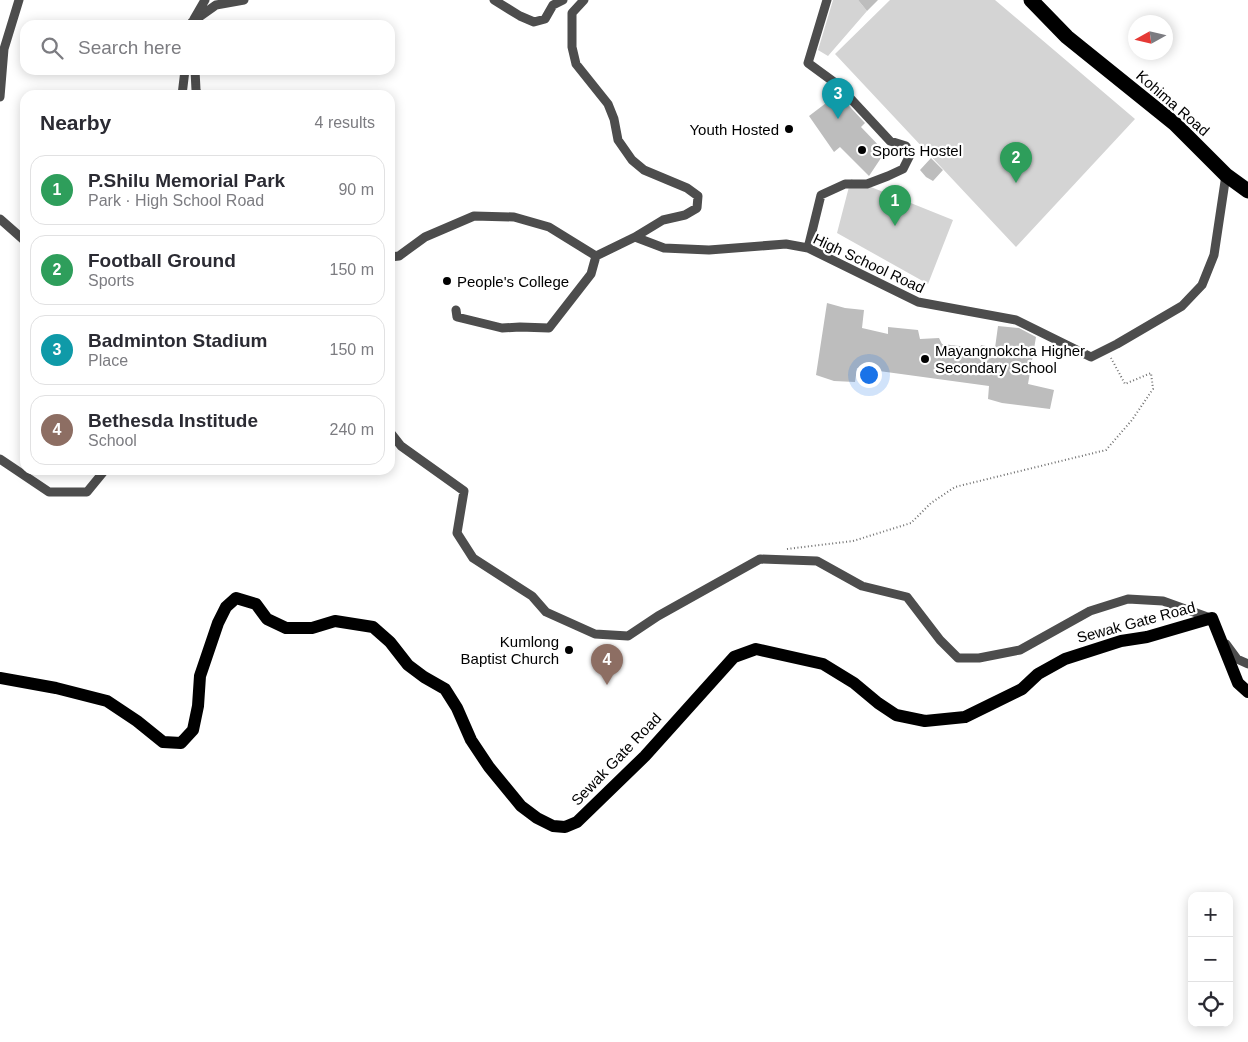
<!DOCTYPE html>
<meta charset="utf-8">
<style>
:root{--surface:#fff;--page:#f7f7f7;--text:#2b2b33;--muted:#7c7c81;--line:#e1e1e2;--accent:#111827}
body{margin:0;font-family:Arial,sans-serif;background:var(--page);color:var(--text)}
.controls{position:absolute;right:15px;bottom:15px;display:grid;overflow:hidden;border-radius:10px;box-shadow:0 2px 12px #0003}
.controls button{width:45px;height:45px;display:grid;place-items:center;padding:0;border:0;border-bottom:1px solid var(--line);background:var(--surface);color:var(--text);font:25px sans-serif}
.compass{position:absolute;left:1128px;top:15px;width:45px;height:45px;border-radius:50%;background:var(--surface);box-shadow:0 2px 12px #0003;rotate:262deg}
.you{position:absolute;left:868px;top:374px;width:18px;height:18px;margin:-12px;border:4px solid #fff;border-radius:50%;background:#1a73e8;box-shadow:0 0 0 8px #1a73e833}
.badge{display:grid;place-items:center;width:32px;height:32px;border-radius:50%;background:var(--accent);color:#fff;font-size:16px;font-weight:700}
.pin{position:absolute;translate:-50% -41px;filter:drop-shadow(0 1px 2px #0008)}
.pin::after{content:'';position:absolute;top:26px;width:18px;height:15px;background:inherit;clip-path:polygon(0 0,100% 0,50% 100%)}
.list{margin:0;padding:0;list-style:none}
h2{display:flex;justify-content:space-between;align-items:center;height:65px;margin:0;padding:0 20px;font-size:21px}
h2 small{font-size:16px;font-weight:400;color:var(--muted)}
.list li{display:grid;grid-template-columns:32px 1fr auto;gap:15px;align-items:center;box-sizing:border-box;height:70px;margin:0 10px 10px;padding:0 10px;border:1px solid var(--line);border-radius:15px}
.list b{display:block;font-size:19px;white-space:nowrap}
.list p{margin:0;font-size:16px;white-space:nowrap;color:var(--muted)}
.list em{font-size:16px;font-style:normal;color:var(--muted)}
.icon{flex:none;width:28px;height:28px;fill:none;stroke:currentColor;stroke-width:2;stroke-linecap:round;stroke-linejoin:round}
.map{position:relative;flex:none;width:1248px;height:1042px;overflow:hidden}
.search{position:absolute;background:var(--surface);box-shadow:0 2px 12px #0003;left:20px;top:20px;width:375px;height:55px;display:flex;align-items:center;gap:12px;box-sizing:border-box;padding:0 18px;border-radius:15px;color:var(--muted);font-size:19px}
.panel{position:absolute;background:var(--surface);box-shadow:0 2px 12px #0003;left:20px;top:90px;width:375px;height:385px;border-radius:15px}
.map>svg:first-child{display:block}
.green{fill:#d4d4d4}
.building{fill:#bdbdbd}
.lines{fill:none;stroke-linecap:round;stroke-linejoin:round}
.path{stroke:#6f6f6f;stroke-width:2;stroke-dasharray:1 2.5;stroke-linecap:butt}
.minor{stroke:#4d4d4d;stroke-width:9}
.major{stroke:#000;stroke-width:12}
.highway{stroke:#000;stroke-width:15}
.poi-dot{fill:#000;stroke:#fff;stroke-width:2}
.labels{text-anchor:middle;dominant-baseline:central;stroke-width:4.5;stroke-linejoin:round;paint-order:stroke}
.street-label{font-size:15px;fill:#000;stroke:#fff}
.poi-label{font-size:15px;fill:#000;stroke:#fff;text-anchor:start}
</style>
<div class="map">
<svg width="1248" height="1042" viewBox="0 0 1248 1042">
<rect width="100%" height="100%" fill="#fff"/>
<path class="green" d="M833,0H858L867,11L828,56L818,50Z
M890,0H995L1135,119L1016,247L835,54Z
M851,179L953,220L928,284L837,233Z"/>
<path class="building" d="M858,0H878L867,11Z
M838,94L865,123L861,127L885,152L869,176L840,147L834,152L809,116Z
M931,158L943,170L933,181L926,177L920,170Z
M827,303L845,308L864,310L862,328L888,334V327L918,330L920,339L939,338L942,344L968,347L980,350L981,345L995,348L998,326L1019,328L1036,337L1028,384L1054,390L1050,409L1002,403L988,399L989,386L857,368L855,382L834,381L816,375Z"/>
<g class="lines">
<path class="path" d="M787,549L853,541L911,523L931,503L955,487L1106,450L1132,420L1153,389L1151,373L1125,384L1111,358"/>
<path class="minor" d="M494,0L520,16L534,22L545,19L553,5L563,0
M584,0L572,13V47L576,64L608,104L614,119L618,140L632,160L644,170L687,188L698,196L697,208L685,215L663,220L635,237
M194,19L205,0
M192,25V22L216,5L244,0
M195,70L196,90L198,95
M182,95L185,70
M0,97L4,49L19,0
M0,219L25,241
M808,248L821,195L845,184H867L888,176L903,169L910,155L906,146L890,141L838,85L808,63L827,0
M596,256L635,237L664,248L709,250L786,244L808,248L918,302L1016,320L1091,357L1117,344L1182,306L1202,285L1214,255L1226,175
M390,257L399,256L425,237L474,216L514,217L549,227L596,256
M456,310L457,317L502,328L520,327L549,328L591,274L596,256
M390,432L401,446L464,491L457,533L473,558L532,596L546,612L595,634L628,636L658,616L760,559L817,561L862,586L907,597L940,640L958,658H979L1020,650L1090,611L1128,599L1163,601L1213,619
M0,459L49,492H87L105,470
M1226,644L1237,659L1248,664"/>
<path class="major" d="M0,678L56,688L107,701L137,721L163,742L181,743L193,730L198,706L200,676L218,623L226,607L236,598L256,604L267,619L286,628H312L335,621L373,627L390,642L408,665L424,677L445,689L457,708L471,740L489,767L521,806L537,818L553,826L565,827L577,822L645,756L734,657L756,649L823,664L854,683L878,703L896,715L925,721L965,717L1022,689L1038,674L1065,659L1121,641L1147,637L1212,618L1238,683L1248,692"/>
<path class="highway" d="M1031,0L1067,37L1175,124L1226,175L1248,191"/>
</g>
<g class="poi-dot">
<circle cx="789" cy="129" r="5"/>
<circle cx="862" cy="150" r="5"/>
<circle cx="447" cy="281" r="5"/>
<circle cx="925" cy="359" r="5"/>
<circle cx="569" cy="650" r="5"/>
</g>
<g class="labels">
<g class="street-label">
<text transform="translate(1173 103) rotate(41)">Kohima Road</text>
<text transform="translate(869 263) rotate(25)">High School Road</text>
<text transform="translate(1136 622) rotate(-15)">Sewak Gate Road</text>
<text transform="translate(616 759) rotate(-46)">Sewak Gate Road</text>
</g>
<g class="poi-label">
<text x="779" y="129" text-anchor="end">Youth Hosted</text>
<text x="872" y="150">Sports Hostel</text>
<text x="457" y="281">People's College</text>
<text x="935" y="350">Mayangnokcha Higher<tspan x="935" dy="17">Secondary School</tspan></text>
<text x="559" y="641" text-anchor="end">Kumlong<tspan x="559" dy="17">Baptist Church</tspan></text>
</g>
</g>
</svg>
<div class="controls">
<button>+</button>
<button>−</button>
<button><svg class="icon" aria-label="locate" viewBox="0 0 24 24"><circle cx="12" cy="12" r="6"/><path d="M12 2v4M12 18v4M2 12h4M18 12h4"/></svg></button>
</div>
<svg class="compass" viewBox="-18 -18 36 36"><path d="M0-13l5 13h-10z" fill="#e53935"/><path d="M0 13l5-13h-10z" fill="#7c7c81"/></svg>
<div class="you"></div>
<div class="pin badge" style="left:895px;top:226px;background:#2e9e5b">1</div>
<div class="pin badge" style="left:1016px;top:183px;background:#2e9e5b">2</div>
<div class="pin badge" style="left:838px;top:119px;background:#0f9aa8">3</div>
<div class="pin badge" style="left:607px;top:685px;background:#8d6e63">4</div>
<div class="search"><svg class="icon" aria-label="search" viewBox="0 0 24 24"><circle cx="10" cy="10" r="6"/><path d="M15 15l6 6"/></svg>Search here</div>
<section class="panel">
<h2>Nearby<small>4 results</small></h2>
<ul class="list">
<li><span class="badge" style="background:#2e9e5b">1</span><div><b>P.Shilu Memorial Park</b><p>Park · High School Road</p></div><em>90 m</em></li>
<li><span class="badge" style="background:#2e9e5b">2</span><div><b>Football Ground</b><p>Sports</p></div><em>150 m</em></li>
<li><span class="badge" style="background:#0f9aa8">3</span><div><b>Badminton Stadium</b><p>Place</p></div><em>150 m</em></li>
<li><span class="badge" style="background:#8d6e63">4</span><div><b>Bethesda Institude</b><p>School</p></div><em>240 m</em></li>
</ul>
</section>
</div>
